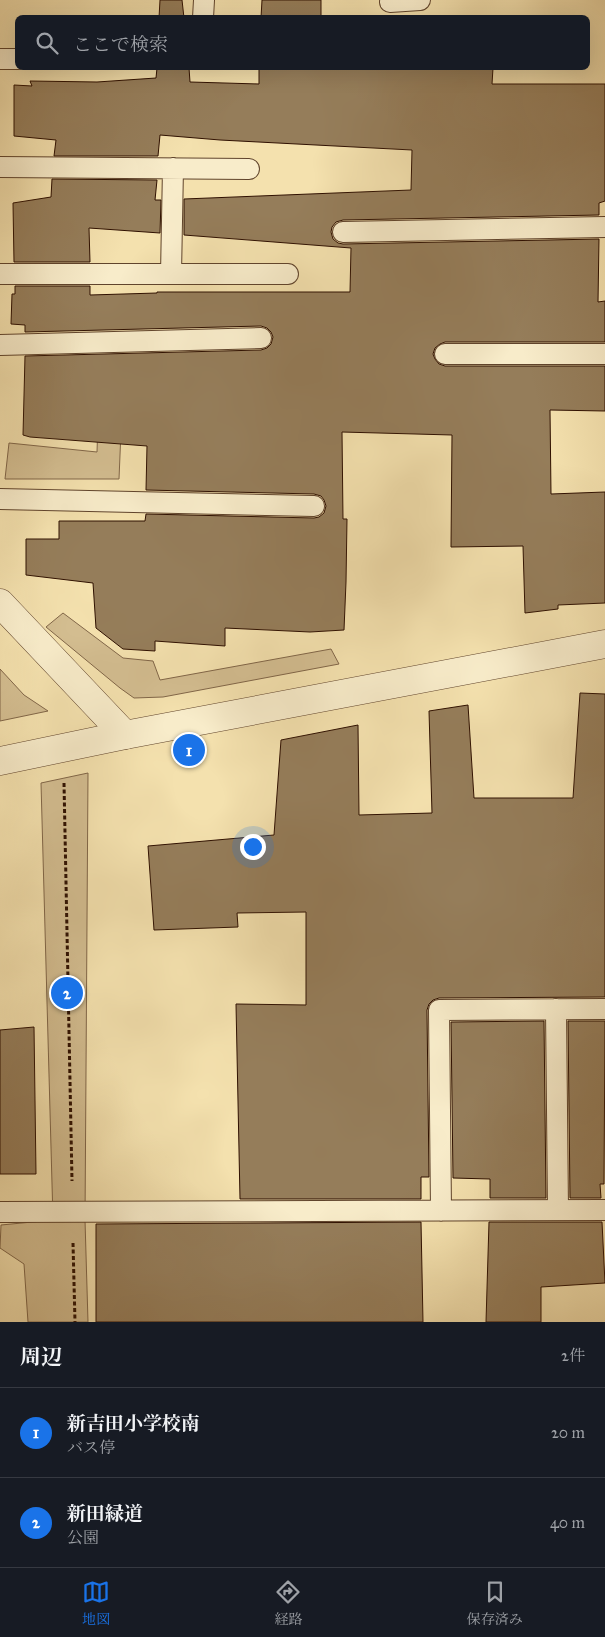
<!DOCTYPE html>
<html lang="ja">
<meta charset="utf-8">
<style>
:root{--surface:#171b24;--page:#20242c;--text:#f1f3f6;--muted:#9ea1a6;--line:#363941;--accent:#1a73e8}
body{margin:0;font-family:"IM FELL Great Primer","Noto Serif JP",serif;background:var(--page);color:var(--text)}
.you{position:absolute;left:252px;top:846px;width:18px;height:18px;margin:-12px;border:4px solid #fff;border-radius:50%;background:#1a73e8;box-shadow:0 0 0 8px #1a73e833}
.badge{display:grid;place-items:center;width:32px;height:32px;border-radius:50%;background:var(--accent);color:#fff;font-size:16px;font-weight:700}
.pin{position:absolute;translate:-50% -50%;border:2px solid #fff;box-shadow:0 1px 5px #0006}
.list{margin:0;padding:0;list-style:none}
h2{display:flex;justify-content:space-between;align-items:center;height:65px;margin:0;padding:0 20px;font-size:21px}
h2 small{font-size:16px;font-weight:400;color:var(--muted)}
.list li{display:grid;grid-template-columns:32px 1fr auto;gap:15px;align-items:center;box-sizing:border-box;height:90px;padding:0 20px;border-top:1px solid var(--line)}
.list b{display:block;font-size:19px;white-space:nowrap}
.list p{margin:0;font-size:16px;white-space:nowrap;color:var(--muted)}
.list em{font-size:16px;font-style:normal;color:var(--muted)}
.icon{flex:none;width:28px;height:28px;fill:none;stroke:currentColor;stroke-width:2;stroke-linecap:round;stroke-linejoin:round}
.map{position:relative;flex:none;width:605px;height:1322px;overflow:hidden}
.search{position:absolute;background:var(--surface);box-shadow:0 5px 20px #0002;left:15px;right:15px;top:15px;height:55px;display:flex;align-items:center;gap:12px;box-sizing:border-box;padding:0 18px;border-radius:8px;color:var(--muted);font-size:19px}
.sheet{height:245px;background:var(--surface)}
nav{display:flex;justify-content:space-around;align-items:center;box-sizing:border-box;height:70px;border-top:1px solid var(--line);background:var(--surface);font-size:14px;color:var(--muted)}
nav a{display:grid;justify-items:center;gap:2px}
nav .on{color:var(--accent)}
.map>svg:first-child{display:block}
.green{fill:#d3bd90;stroke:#816648}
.building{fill:#957d5a;stroke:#2f1000}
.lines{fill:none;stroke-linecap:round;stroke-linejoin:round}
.service-casing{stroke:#60442c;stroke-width:22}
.minor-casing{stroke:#60442c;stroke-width:29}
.tertiary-casing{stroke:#60442c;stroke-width:29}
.path{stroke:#2f1000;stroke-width:3;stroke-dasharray:4 2.5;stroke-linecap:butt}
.service{stroke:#f8ecca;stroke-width:20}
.minor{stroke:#f8ecca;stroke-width:28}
.tertiary{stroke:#f8ecca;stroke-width:28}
</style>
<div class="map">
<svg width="605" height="1322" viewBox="0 0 605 1322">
<rect width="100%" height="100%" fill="#f4e1ae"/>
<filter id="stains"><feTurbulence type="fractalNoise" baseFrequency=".004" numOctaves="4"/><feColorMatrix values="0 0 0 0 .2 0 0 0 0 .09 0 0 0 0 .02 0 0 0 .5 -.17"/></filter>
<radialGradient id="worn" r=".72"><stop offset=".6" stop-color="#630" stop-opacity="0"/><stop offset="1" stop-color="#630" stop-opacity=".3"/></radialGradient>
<path class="green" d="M122,407L119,479H5L9,443L97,452L98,421Z
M63,613L123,658L153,661L160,680L331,649L339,664L163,697L134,698L120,688L46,627Z
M0,669L24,695L48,711L0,721Z
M88,773L85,1220L88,1322H28L24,1264L0,1248L1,1225L53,1220L41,783Z"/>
<path class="building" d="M160,0H182L184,18H159Z
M262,0H321V18H261Z
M157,68H189L190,82L259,84V68H493L492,84H605V201L599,203V215L343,220L336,222L332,227L331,232L333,239L338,243L343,244L599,239L598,302L605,301V342H445L440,344L435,348L433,354L435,359L439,364L445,366H605V411L550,410L551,494L605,492V603L558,605V609L525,613L523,546L451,547L452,435L342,432L343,519H347L346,582L344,630L310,632L225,628V646L155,641V651L123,649L96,628L93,583L26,575V539H59V521H145L146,514L314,518L319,517L324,513L326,506L324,500L321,496L314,494L146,490L147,446L30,437L23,435L25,356L261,350L267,348L271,344L273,337L271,332L267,328L261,326L25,332V325L11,324L12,294H15V286H90V295L157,293V292H350L351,248L184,235V199L411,190L412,150L220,140L160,135L158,156H54L56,140L14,136V85L32,86L30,81L97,82L156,78Z
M52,179L157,180L155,200H161L160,233L89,228L90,262H14L13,203L51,197Z
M580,693L605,694V997L439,998L433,1000L429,1004L427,1010L429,1177H421V1199H240L236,1004L306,1005V912L237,913L238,927L154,930L148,846L274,835L281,740L358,725L359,815L432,813L429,711L468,705L474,798H573Z
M544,1021L546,1198H490V1179L453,1178L451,1022Z
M568,1021H605L604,1184H600L601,1198H570Z
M34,1027L36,1174H0V1030Z
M421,1222L423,1322H96V1224Z
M489,1222H602L605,1283L541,1287V1322H486Z"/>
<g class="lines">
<defs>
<path id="service" d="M390,2L420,0
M203,18L204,0
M0,59H18
M0,167L249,169
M343,232L605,227
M0,274H288
M171,274L173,168
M0,345L261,338
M445,354H605
M0,499L314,506
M556,1009L558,1210
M441,1211L439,1010L605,1009
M0,1212L605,1210"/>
<path id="minor" d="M0,603L125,735"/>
<path id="tertiary" d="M0,761L125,735L605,644"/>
</defs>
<use href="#service" class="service-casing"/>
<use href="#minor" class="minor-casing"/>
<use href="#tertiary" class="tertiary-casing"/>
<path class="path" d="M64,783L72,1181
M73,1243L75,1322"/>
<use href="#service" class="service"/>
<use href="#minor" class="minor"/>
<use href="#tertiary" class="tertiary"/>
</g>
<rect width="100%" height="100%" filter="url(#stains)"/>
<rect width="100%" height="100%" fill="url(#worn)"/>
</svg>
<div class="you"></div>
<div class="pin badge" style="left:189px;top:750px">1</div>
<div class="pin badge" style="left:67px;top:993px">2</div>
<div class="search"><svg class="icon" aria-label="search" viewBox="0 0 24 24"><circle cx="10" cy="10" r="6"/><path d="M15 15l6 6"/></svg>ここで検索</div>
</div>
<section class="sheet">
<h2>周辺<small>2件</small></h2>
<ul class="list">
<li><span class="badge">1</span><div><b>新吉田小学校南</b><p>バス停</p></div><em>20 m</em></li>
<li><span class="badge">2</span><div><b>新田緑道</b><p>公園</p></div><em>40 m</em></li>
</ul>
</section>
<nav>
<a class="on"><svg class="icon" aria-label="map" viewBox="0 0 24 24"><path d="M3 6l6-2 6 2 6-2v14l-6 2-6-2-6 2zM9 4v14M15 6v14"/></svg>地図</a>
<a><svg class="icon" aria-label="directions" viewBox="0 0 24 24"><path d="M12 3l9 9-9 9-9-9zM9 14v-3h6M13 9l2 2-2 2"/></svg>経路</a>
<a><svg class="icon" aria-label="saved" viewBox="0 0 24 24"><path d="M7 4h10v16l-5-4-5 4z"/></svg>保存済み</a>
</nav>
